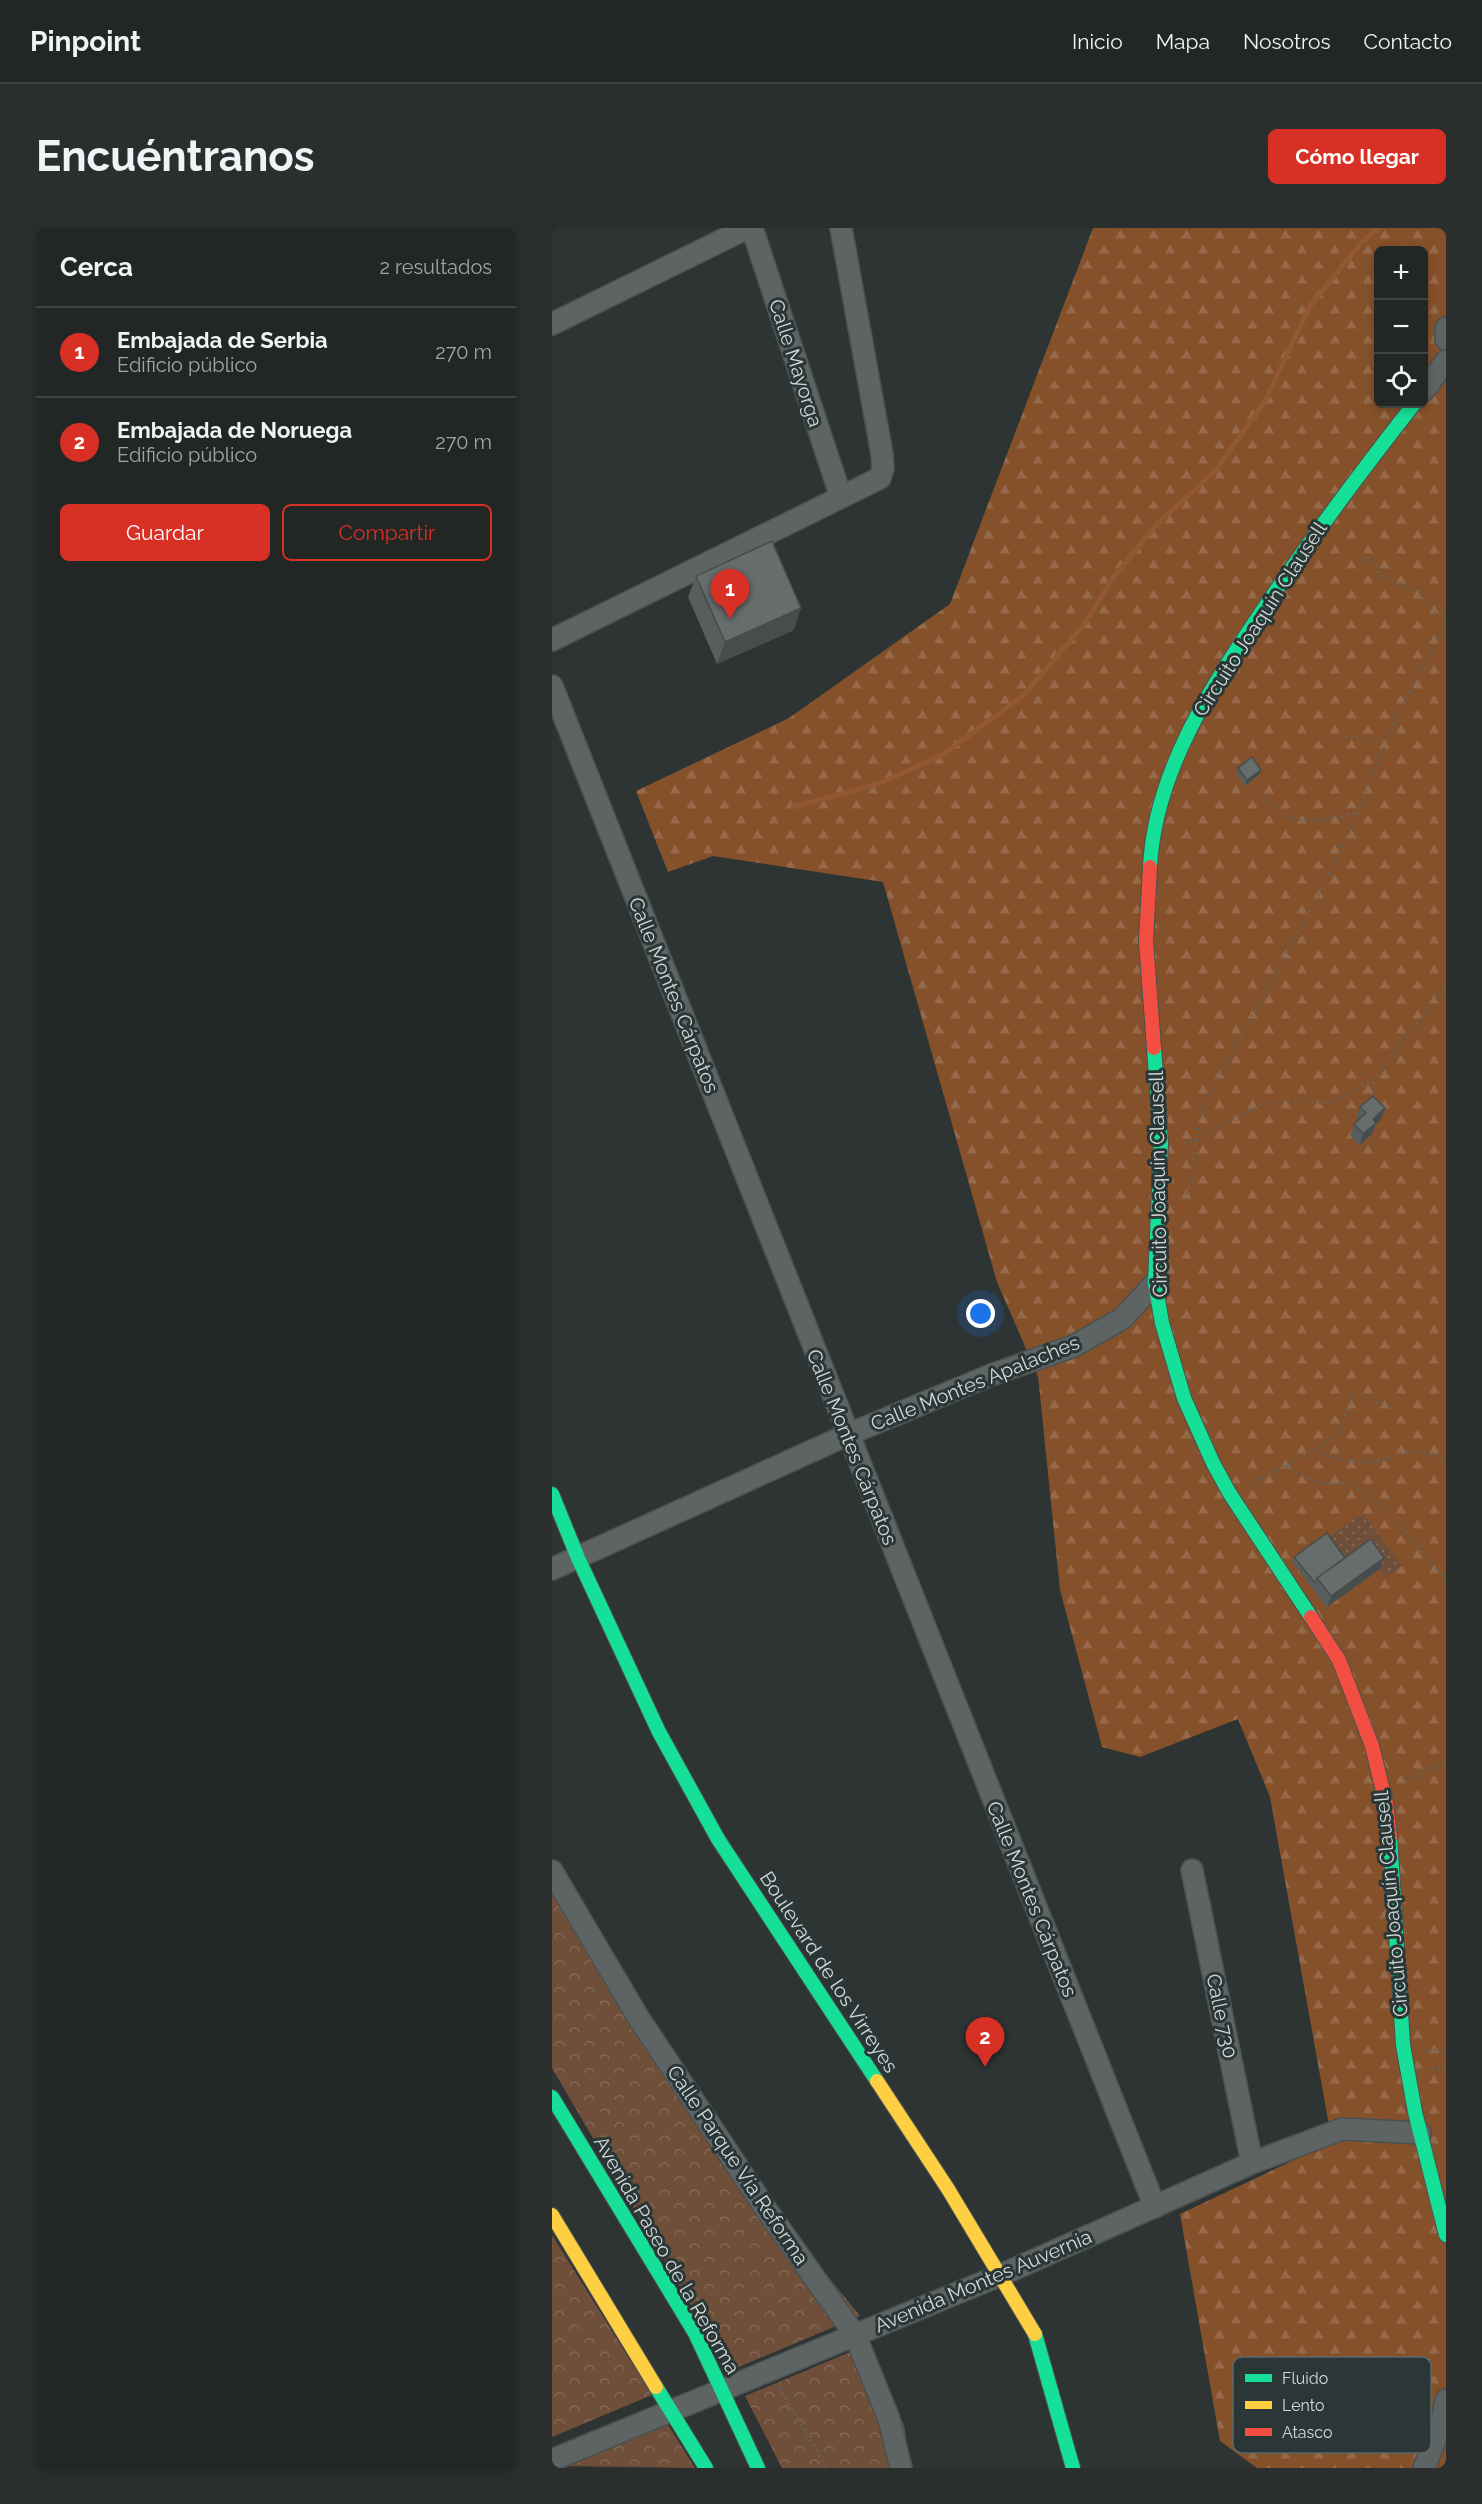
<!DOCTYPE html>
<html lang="es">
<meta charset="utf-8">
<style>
:root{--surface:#222726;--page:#2a2f2e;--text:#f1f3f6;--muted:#a2a5a7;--line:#3f4443;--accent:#d93025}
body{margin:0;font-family:Raleway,sans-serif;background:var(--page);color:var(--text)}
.controls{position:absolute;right:18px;top:18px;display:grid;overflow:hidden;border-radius:9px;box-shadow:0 3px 9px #0003}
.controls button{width:54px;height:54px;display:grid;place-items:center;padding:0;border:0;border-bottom:2px solid var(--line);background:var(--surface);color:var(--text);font:30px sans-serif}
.you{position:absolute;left:429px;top:1086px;width:21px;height:21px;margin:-15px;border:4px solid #fff;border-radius:50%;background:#1a73e8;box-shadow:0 0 0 9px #1a73e833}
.badge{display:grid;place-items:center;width:39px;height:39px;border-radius:50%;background:var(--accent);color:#fff;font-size:20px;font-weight:700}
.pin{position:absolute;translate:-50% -50px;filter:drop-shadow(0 2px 3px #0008)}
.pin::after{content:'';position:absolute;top:32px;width:21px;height:18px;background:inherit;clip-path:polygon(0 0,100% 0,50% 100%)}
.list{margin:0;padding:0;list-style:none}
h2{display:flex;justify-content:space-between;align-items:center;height:78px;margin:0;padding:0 24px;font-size:26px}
h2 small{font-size:20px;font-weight:400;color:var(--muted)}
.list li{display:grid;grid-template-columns:39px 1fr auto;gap:18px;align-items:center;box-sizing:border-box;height:90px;padding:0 24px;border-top:2px solid var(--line)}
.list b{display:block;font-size:22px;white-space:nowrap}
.list p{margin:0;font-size:20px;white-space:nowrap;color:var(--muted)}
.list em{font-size:20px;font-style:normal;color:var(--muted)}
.actions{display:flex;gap:12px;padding:18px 24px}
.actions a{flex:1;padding:14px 0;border:2px solid var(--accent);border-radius:9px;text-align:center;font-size:21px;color:var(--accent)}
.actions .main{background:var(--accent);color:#fff}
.icon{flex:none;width:33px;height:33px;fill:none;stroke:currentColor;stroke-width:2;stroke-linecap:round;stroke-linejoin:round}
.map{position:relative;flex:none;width:894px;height:2240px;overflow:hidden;border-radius:9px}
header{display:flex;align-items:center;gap:36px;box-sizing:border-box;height:84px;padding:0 30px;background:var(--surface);border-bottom:2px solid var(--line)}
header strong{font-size:28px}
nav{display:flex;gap:33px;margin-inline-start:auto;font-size:21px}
.intro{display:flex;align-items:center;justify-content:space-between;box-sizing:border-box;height:144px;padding:0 36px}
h1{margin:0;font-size:42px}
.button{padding:15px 27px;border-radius:9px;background:var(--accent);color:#fff;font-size:21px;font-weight:700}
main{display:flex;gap:36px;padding:0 36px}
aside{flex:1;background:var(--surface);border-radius:9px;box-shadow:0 3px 9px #0003}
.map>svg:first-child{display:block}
.forest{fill:url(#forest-firs);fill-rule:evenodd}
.park{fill:url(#park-crowns)}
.garden{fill:url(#garden-dots)}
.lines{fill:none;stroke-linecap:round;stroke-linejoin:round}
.stream{stroke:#915832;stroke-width:5}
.street-casing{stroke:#4a5150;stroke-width:24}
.fast-casing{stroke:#4a5150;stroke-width:16}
.slow-casing{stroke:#4a5150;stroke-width:16}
.jam-casing{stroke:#4a5150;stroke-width:16}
.path{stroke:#606564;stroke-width:3;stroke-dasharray:1.5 4.5;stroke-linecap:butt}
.street{stroke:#5e6463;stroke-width:21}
.fast{stroke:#16e098;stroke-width:14}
.slow{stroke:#ffcf43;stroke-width:14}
.jam{stroke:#f24e42;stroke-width:14}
.wall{fill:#585e5d}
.shaded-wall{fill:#474c4c}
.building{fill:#666d6c;stroke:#474c4c;stroke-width:1.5}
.labels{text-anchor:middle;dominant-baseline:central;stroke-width:6;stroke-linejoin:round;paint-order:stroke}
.street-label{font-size:20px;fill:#d1d9d8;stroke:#2a3736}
.key{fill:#2a3736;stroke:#5c6867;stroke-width:1.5}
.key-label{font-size:16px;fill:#d1d9d8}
</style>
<header>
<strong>Pinpoint</strong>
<nav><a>Inicio</a><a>Mapa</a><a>Nosotros</a><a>Contacto</a></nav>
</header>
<div class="intro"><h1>Encuéntranos</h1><a class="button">Cómo llegar</a></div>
<main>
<aside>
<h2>Cerca<small>2 resultados</small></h2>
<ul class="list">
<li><span class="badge">1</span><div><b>Embajada de Serbia</b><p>Edificio público</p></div><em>270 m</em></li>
<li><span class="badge">2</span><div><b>Embajada de Noruega</b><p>Edificio público</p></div><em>270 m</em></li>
</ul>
<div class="actions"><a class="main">Guardar</a><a>Compartir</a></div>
</aside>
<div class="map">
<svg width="894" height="2240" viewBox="0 0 894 2240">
<defs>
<pattern id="forest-firs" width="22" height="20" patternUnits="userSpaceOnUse" patternTransform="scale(1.5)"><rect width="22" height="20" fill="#85512b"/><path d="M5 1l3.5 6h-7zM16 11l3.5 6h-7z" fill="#956949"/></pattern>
<pattern id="park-crowns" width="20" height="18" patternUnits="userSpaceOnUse" patternTransform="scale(1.5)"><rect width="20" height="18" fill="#704f3a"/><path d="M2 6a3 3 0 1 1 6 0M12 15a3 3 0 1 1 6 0" fill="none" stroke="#836856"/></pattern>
<pattern id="garden-dots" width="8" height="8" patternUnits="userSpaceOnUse" patternTransform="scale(1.5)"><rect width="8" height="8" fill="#704f3a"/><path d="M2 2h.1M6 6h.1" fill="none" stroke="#836856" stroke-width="1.8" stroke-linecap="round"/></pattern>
</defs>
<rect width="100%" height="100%" fill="#2d3433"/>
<path class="forest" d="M541,0H894V2240H705L668,2213L628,1986L780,1914L718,1569L686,1491L588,1529L550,1519L508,1362L486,1148L445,1054L331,654L161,628L116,644L84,563L237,490L398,376ZM826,22H872V176H826Z"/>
<path class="park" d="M0,1659L227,1988L308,2088L177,2143L0,1840Z
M0,2007L100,2167L0,2209Z
M315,2117L352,2197L359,2240H230L193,2168Z
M116,2197L143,2240L16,2238Z"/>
<path class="garden" d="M811,1285L850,1338L834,1349L814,1322L793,1337L773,1311Z"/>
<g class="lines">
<path class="stream" d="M241,579L326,556L390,527L472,467L533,395L561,350L605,296L664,242L713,173L758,78L810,14L826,0"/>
<defs>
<path id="street" d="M200,0L289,269
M0,96L195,0
M894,100V111
M872,162L894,133
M0,412L328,250L331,240L330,226L289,0
M0,458L603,1979
M0,1341L295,1207L439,1147L522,1118L571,1090L603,1055
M640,1642L700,1935
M0,1643L86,1789L211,1977L303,2107L337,2191L349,2240
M0,2232L449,2047L700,1935L790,1901L868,1905
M872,2240L889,2197L894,2172"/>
<path id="fast" d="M598,639C603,540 663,453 717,373C763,305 811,241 862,176
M602,820L609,915L603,1055L610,1095L632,1170L661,1235L678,1266L759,1389
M0,1266L26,1330L107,1504L166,1611L325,1853
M838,1609L851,1817L863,1884L894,2007
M0,1869L143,2105L206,2240
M483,2106L521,2240
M104,2159L154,2240"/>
<path id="slow" d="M325,1853L396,1961L483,2106
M0,1987L104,2159"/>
<path id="jam" d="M598,639L594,713L602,820
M759,1389L787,1432L820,1518L834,1575L838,1609"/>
</defs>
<use href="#street" class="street-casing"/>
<use href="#fast" class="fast-casing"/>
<use href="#slow" class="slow-casing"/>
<use href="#jam" class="jam-casing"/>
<path class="path" d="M810,332L816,330L825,338L828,347L864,363L883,385L894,387
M787,510L806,509L834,513
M704,562C743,602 753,595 805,585
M818,873L821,851
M632,914L642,913L706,878L732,873L778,875L799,866L821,851L894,759
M632,972C646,941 639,906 653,875L777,646L805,585L844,490L894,394
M761,1223C779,1229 798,1235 817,1234C849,1233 856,1210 894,1235
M734,1238L768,1256L798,1255L833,1280L894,1352
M699,1256L761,1223L786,1207L801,1166L842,1181
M853,1554L894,1533
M876,1824L885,1821L894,1828
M880,1841H889L894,1835
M227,2160L275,2240"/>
<use href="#street" class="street"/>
<use href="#fast" class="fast"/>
<use href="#slow" class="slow"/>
<use href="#jam" class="jam"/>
</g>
<path class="wall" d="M144,348L242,402L165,436L136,369Z
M686,540L707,547L693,558L684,545Z
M808,879L829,892L824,896L820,906L807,918L798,907L802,896L806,892L804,890Z
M742,1329L793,1330L828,1341L775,1379L740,1334Z"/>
<path class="shaded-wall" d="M249,380L242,402L165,436L173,414Z
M709,542L707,547L693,558L695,552Z
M833,880L829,892L824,896L820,906L807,918L811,906L821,891Z
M832,1330L828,1341L775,1379L779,1368Z"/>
<path class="building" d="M220,313L249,380L173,414L144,348Z
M700,529L709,542L695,552L686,540Z
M821,868L833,880L821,891L824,895L811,906L802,896L814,885L808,879Z
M775,1305L793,1330L765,1350L763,1355L742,1329Z
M819,1311L832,1330L779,1368L765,1350Z"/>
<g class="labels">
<g class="street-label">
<text transform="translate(244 135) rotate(72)">Calle Mayorga</text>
<text transform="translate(708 391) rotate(-57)">Circuito Joaquín Clausell</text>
<text transform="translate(122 767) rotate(68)">Calle Montes Cárpatos</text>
<text transform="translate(606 956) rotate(-91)">Circuito Joaquín Clausell</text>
<text transform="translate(423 1155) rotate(-22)">Calle Montes Apalaches</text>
<text transform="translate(300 1219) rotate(68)">Calle Montes Cárpatos</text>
<text transform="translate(480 1671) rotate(68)">Calle Montes Cárpatos</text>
<text transform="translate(839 1676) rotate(-95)">Circuito Joaquín Clausell</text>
<text transform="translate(277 1744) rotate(57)">Boulevard de los Virreyes</text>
<text transform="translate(670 1788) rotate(78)">Calle 730</text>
<text transform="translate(186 1937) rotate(56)">Calle Parque Vía Reforma</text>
<text transform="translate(115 2027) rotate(60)">Avenida Paseo de la Reforma</text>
<text transform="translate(431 2053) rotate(-23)">Avenida Montes Auvernia</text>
</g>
</g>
<rect x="681" y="2129" width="198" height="96" rx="9" class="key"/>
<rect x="693" y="2146" width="27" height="8" fill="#16e098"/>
<rect x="693" y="2173" width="27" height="8" fill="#ffcf43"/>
<rect x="693" y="2200" width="27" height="8" fill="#f24e42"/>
<g class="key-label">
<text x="730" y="2156">Fluido</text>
<text x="730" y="2183">Lento</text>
<text x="730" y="2210">Atasco</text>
</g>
</svg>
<div class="controls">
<button>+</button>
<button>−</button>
<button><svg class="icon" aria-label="locate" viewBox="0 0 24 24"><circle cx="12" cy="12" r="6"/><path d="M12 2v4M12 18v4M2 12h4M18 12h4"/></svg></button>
</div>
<div class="you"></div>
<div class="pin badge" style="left:178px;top:391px">1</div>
<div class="pin badge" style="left:433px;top:1839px">2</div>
</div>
</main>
